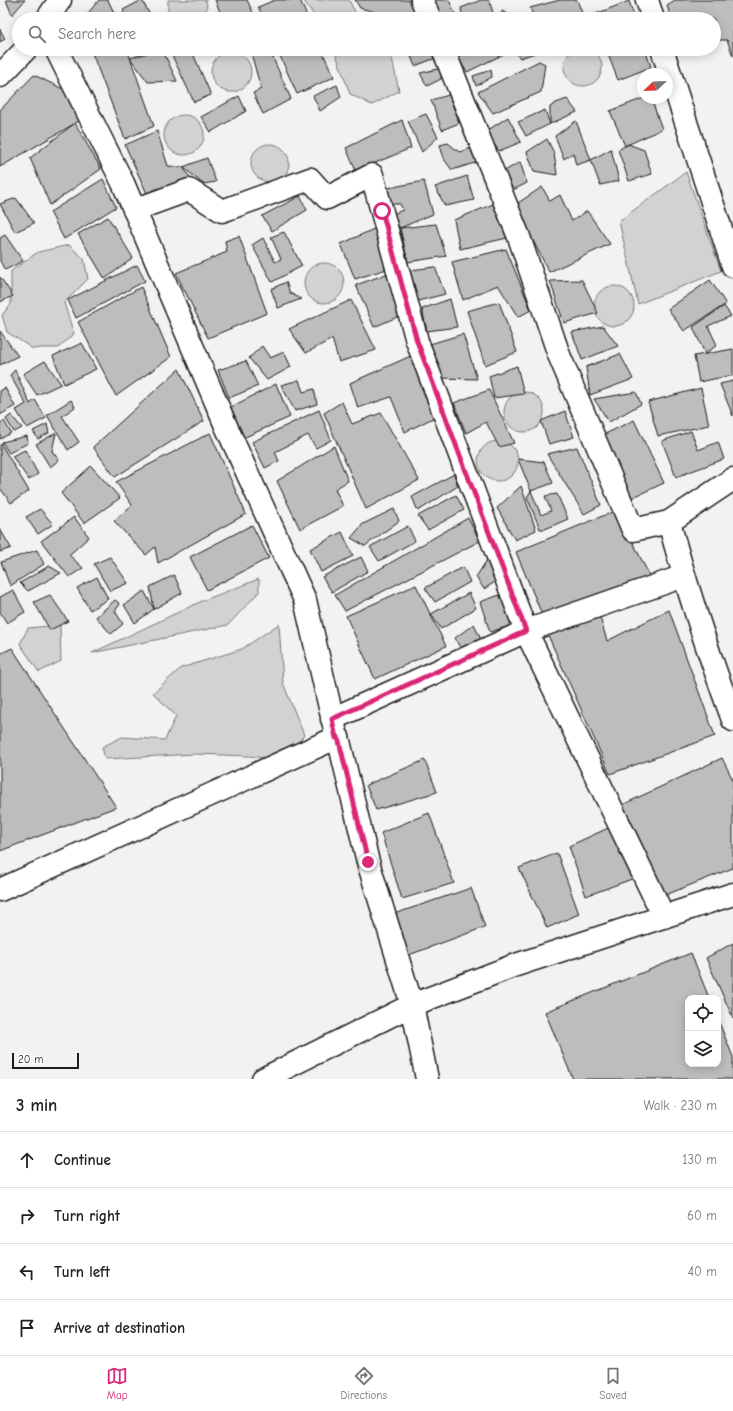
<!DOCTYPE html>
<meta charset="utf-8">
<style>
:root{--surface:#fff;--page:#f6f6f6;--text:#222;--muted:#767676;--line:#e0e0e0;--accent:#db2777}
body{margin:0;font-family:"Comic Neue",sans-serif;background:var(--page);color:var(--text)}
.controls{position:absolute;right:12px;bottom:12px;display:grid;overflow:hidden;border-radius:8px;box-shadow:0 2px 10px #0003}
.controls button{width:36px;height:36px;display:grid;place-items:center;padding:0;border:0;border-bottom:1px solid var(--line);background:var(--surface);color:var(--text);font:20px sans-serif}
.compass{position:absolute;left:637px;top:68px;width:36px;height:36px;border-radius:50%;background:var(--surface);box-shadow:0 2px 10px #0003;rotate:247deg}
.scale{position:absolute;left:12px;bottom:10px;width:67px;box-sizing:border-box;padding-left:4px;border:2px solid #1c1c1c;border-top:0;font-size:11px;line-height:14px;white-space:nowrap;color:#1c1c1c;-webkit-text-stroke:3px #fff;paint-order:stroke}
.stop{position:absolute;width:12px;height:12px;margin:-9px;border:3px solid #db2777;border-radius:50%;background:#fff}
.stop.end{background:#db2777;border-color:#fff;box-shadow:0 1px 4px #0008}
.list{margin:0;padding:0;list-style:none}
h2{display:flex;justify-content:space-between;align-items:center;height:52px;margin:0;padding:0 16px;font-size:17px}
h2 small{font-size:13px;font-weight:400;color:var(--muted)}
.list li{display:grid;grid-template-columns:26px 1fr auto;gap:12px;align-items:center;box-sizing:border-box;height:56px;padding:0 16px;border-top:1px solid var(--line)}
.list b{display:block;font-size:15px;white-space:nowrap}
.list em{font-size:13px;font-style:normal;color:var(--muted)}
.icon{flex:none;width:22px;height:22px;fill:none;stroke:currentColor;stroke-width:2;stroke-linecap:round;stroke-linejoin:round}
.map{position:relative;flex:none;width:733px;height:1079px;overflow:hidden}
.search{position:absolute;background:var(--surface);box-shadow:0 2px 10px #0003;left:12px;right:12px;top:12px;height:44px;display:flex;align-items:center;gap:10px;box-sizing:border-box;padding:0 14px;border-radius:22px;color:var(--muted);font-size:15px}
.sheet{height:276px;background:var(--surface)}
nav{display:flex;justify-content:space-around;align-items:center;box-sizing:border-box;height:56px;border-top:1px solid var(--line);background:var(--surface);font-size:11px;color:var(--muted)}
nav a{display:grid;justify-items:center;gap:2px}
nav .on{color:var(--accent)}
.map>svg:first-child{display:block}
.green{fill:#d2d2d2;stroke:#777}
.building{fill:#bdbdbd;stroke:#1c1c1c}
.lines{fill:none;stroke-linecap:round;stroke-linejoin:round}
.minor-casing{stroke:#1c1c1c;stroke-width:25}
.minor{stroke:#fff;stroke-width:22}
.route{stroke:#db2777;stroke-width:5}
</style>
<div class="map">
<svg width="733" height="1079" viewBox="0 0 733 1079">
<rect width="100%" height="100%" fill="#f2f2f2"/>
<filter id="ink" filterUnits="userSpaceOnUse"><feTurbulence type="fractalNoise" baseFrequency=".025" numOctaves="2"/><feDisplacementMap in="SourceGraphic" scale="8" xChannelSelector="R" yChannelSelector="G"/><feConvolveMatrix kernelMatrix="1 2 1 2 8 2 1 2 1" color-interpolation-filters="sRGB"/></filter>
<g filter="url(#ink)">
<path class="green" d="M168,0H206C208,7 206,14 201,19H173L168,11Z
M303,0H349L357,16L363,19H317Z
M564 67a19 19 0 1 1 38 0a19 19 0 1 1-38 0Z
M334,49H390L399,91L372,105L350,94Z
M211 72a20 20 0 1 1 40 0a20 20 0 1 1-40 0Z
M164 135a20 20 0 1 1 40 0a20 20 0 1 1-40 0Z
M251 163a19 19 0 1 1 38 0a19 19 0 1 1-38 0Z
M686,172L721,271L638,304L619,221Z
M69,245L84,259L88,279L64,303L74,334L58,348H41L33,349L7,332L2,315L11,304V271L38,252Z
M304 283a20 20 0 1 1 40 0a20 20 0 1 1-40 0Z
M594 306a20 20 0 1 1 40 0a20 20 0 1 1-40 0Z
M504 412a20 20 0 1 1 40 0a20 20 0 1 1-40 0Z
M478 461a20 20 0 1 1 40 0a20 20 0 1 1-40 0Z
M259,579V592L228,625L92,653L202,601Z
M279,624L283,683L304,735L285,761L249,756L195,754L105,759L102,747L122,737L165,740L176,716L153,693L181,668L242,649Z
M60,625L61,661L39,672L20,644L28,628Z"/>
<path class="building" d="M6,0H25L12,15Z
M99,0H108L117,19H83Z
M142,0L152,19H126L123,10Z
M215,0H247L256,19H223Z
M275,0H300L308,19H264L258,7Z
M355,0H413L421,19H395L394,17L360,8Z
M433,0H449L455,14L441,18Z
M481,0H489L495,19H463L461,8Z
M560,0H577L584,18L581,19H535L530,8Z
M675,0H733V56L727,40H714V19H671L667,5Z
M629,1L635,19H594L593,15Z
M502,11L509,15L512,19H502Z
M0,29L5,39L0,42Z
M99,49H127L154,126L125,139L92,53Z
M162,49L177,81L148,82L130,58Z
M176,49H191L211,95L194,102L170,51Z
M250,49H269L291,99L263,114L253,93L261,89Z
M277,49H321L334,77L297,94Z
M408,49H435L438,57L415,66Z
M459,49H504L506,53L467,72L453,51Z
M512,49H535L538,52L520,58Z
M606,49H645L651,67L618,80Z
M539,61L545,64L541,92L493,113L478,92Z
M442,68L441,79L427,86L420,73Z
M491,70L492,77L476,86L473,76Z
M34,75L63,89L79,121L0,167V110Z
M337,85L341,97L320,111L313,96Z
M449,95L459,123L442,130L431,100Z
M239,96L246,111L211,132L201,117Z
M644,98H651L662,129L625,146L610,111Z
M567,99L577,112L550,124V107L556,103Z
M545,110L550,124L526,136L518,122Z
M426,114L438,137L422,152L408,121Z
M508,117L521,142L499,151L485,132Z
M402,120L411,148L356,171L346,148Z
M576,121L591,160L576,165L573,153L564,159L555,136Z
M75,123L101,169L50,205L30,158Z
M157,131L168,166L183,167L192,181L149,198L125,145Z
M547,139L554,153L557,175L534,171L527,152Z
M448,143L459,152L472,148L481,161L452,170L444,159L440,145Z
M628,144L644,150L652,174L629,181L618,150Z
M611,149L619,181L600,185L591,160Z
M207,158L216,182L203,184L183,167Z
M520,162L527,183L511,191L503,172Z
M467,176L474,200L445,206L435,187Z
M103,179L116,207L64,239L50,212Z
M424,181L433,214L400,228L390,215L403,210L400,204H386L383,189Z
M542,187L550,201L560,195L572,221L587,211L610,244L549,272L515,205Z
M300,196L307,210L272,231L262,216Z
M16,198L34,223L15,232L0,204Z
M496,203L507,238L460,249L454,220Z
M108,217L133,258L105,279L78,234Z
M436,224L446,256L408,262L400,228Z
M376,228L396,266L355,279L341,244Z
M284,232L302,266L272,282L252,245L263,238L275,262L281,259L271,237Z
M5,235L23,261L5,270L0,261V238Z
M239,236L267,313L208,338L176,273L227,252L225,241Z
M506,249L531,310L518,317L498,285L463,300L452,262Z
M137,265L145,281L76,318L68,300Z
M435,267L445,294L418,301L410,270Z
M389,273L402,315L374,327L356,285Z
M0,277L13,296L0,302Z
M582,280L598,313L564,323L550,281Z
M710,280L726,304L684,331L668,309Z
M286,282L290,293L301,299L278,308L271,289Z
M141,287L171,357L116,396L78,322Z
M450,299L457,327L427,331L422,309Z
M351,300L376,350L339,362L332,339L306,353L289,329Z
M499,302L517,352L485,365L467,311Z
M724,306L731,316L708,326L717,345L705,354L693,327Z
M603,326L618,346L582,360L572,332Z
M0,331L18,356L0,365Z
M463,334L477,379L440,378L430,344Z
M82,343L96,369L64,384L53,356Z
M262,346L270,358L284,352L291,367L267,380L249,358Z
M733,349V375L699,382L694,356Z
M620,354L633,379L590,395L586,367Z
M413,355L443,413L405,432L391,397L358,408L350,383Z
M45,361L61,384L37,395L23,374Z
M246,361L258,386L229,398L218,370Z
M517,366L524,394L494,398L489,376Z
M179,369L204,421L115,477L93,447Z
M15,370L30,404L35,400L46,418L27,428L16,410L26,404L10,375Z
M299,380L303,392L314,389L317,404L295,411L281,385Z
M733,381V416L720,384Z
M276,384L290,417L243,438L231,407Z
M5,388L15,406L0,415V391Z
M701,388L709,425L658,436L648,402Z
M489,390L514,443L499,447L486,422L466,433L454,403Z
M636,392L641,404L609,422L594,399Z
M71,400L75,407L62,416L79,442L68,450L47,415Z
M342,402L352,424L381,413L419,480L366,509L324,413Z
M319,410L331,440L316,448L308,435L275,452L279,461L265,468L252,442Z
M565,411L574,437L549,444L541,421Z
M11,415L22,428L14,432L6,419Z
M634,420L664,483L629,499L599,437Z
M4,421L11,433L0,439V423Z
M47,424L49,433L38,439L33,431Z
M691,431L698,450L718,442L724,459L676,477L662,441Z
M56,433L52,451L59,460L50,467L36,444Z
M210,433L246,514L158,563L155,547L146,555L114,521L132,505L116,482Z
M27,436L28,443L9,453L2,442Z
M1,444L29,491L11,503L0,488V445Z
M334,446L348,481L335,489L343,506L300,529L277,481Z
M577,447L601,505L584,514L547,454Z
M25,450L38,474L29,480L12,456Z
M518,459L544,462L553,483L531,491Z
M91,466L120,498L84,523L61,493Z
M454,474L458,486L418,511L412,497Z
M521,486L536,530L515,540L497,508Z
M531,491L541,515L551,511L545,496L557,494L568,519L545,529H540L527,497Z
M456,495L464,510L428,530L418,516Z
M40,509L53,524L38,534L26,517Z
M394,509L399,521L365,546L351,538L363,524Z
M617,510L650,577L546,624L516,552Z
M74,517L89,537L69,555L83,568L69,577L41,541Z
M468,518L480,541L345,611L335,595Z
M252,525L269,558L207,590L190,557Z
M408,526L415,541L379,561L370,547Z
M0,529L11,548L0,552Z
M342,532L353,556L321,572L310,549Z
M37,550L44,564L10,586L1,562Z
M110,557L128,583L110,591L94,564Z
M361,557L368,571L332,592L322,577Z
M487,560L498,580L484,589L476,577Z
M49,566L61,573L28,591L20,583Z
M463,567L470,582L435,602L425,588Z
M174,575L182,593L154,609L150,587Z
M97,577L108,599L90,610L77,588Z
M416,585L446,646L375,679L346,616Z
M13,590L25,612L7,623L0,612V597Z
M144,591L154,609L135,623L124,605Z
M508,592L519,623L490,632L480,602Z
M469,593L476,608L441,629L431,614Z
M50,595L68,621L50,630L34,602Z
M115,600L120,604L115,611L123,624L111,634L96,617Z
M669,610L715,736L610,774L547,633L599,614L607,641Z
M474,624L482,642L462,652L455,638Z
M12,648L116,807L0,851V654Z
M722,758L733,780V868L663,896L620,806Z
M425,760L437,792L376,810L366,785Z
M429,813L454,883L402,899L381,833Z
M617,824L648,873L586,896L569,846Z
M557,853L579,914L547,928L519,868Z
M471,888L485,927L406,956L394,914Z
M733,943V1018L706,958Z
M691,953L709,998H688V1064H718V1020L733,1057V1079H573L545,1012Z"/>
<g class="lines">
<defs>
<path id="minor" d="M422,0L430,19
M647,0L653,19
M47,19L60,0
M56,49L123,183L226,426L305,600L337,738
M443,49L519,237L559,355L633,530L669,522
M662,49L733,266
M0,76L26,49
M134,210L189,190L222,211L310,179L327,198L372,175L417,341L526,631L684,576
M733,479L669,522C687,589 709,655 733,720
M332,719L526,631L664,917
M0,890L338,737L368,862L412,1005L263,1079
M427,1079L412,1005L513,966L733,894"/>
</defs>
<use href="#minor" class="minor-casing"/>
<use href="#minor" class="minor"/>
</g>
</g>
<g class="lines" filter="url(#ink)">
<path class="route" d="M368,862L338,737L336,738L332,719L526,631L417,341L382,211"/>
</g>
</svg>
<div class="controls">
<button><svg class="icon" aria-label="locate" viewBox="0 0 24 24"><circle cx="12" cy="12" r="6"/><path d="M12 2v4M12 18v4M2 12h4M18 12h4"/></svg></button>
<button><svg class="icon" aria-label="layers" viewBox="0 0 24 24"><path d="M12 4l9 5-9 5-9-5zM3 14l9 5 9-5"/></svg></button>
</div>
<svg class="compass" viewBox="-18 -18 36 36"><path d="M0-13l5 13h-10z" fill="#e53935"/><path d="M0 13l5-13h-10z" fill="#767676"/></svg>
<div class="scale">20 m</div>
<div class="stop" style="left:382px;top:211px"></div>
<div class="stop end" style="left:368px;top:862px"></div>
<div class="search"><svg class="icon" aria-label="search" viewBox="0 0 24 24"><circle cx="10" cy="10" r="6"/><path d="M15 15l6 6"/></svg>Search here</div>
</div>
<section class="sheet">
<h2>3 min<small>Walk · 230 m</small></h2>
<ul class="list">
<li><svg class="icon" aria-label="ahead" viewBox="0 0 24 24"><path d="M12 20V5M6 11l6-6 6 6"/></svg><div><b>Continue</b></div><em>130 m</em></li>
<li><svg class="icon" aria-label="right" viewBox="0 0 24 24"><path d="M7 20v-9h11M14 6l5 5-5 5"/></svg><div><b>Turn right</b></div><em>60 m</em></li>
<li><svg class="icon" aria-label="left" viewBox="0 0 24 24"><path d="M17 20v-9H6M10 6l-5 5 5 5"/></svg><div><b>Turn left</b></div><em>40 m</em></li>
<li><svg class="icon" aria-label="arrive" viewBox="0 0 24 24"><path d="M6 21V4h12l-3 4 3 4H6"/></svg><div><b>Arrive at destination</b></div></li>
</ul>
</section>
<nav>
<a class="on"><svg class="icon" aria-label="map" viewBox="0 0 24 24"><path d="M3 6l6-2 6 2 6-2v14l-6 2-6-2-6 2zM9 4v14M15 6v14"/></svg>Map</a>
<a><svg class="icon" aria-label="directions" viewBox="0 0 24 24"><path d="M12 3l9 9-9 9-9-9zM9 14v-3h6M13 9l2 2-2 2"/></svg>Directions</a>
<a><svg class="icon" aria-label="saved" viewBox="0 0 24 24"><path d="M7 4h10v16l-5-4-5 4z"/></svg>Saved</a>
</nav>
